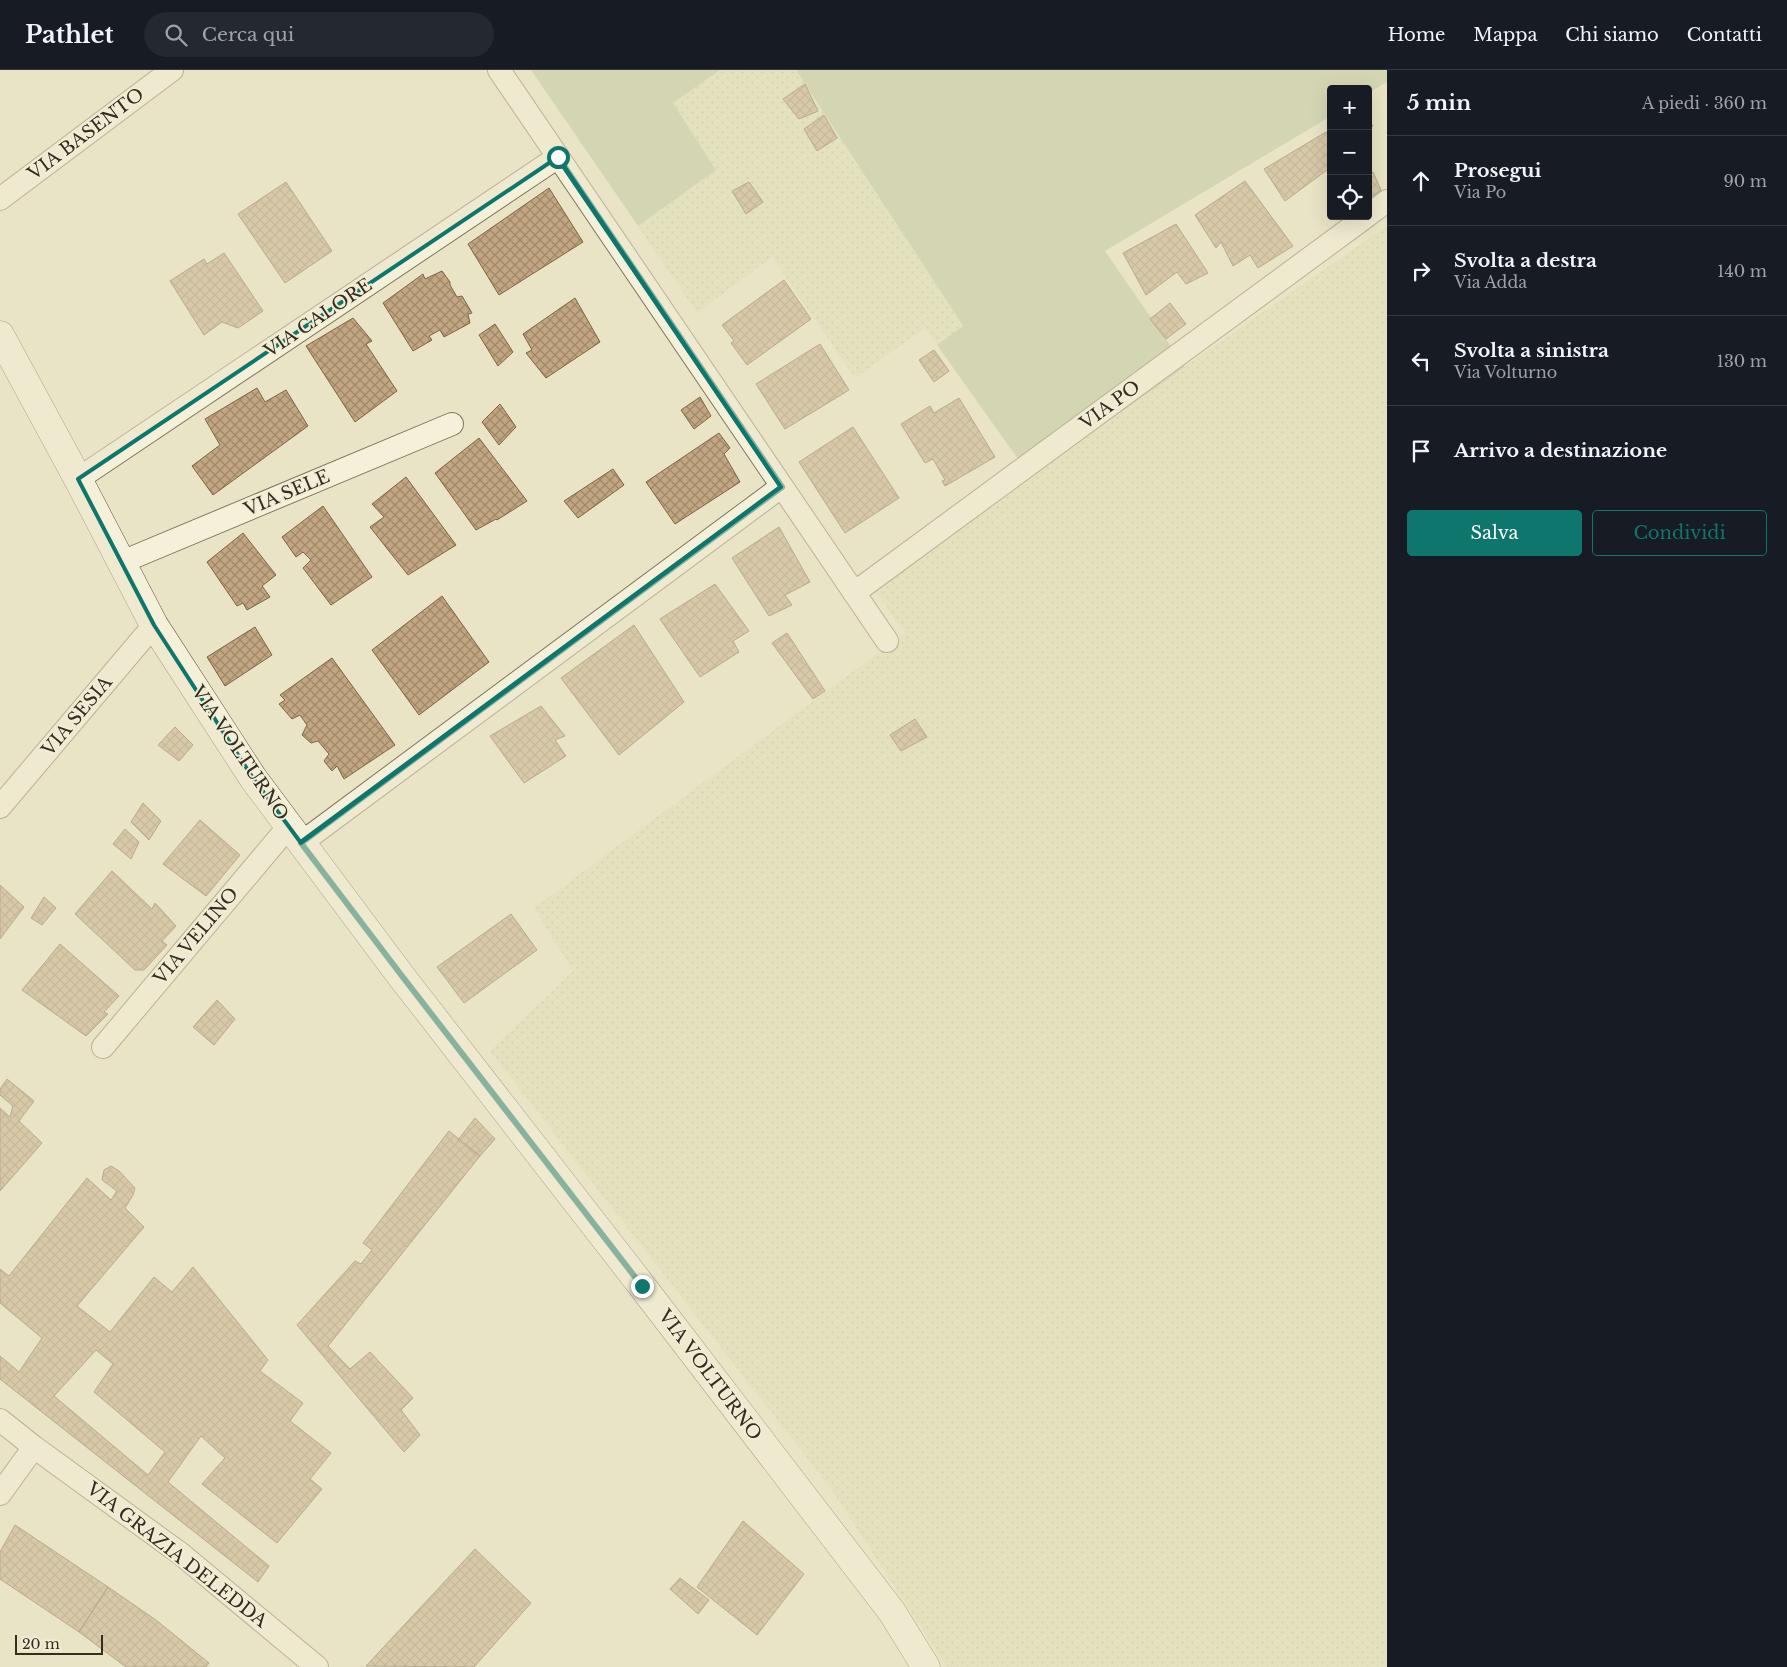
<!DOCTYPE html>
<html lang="it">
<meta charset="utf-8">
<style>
:root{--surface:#171b24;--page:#242831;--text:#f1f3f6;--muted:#9ea1a6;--line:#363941;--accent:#0f766e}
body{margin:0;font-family:"Libre Baskerville",serif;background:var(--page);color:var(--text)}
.controls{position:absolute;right:15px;top:15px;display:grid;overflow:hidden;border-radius:5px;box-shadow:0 5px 20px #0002}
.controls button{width:45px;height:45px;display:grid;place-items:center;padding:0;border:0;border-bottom:1px solid var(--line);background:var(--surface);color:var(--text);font:25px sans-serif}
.scale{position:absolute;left:15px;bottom:12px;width:88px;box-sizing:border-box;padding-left:5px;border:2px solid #342d20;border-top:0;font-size:14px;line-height:18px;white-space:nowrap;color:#342d20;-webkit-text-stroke:4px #f1edd5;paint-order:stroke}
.stop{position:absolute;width:15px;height:15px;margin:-11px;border:4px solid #0f766e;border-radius:50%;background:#fff}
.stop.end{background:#0f766e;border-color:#fff;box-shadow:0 1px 5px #0008}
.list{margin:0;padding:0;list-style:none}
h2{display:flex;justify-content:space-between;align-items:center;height:65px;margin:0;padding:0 20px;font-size:21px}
h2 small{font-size:16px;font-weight:400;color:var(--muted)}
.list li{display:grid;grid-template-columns:32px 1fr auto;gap:15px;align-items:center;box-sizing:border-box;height:90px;padding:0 20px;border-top:1px solid var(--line)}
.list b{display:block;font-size:19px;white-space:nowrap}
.list p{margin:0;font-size:16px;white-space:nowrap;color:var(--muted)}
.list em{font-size:16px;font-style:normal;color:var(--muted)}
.actions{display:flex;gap:10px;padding:15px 20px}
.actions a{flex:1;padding:11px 0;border:1px solid var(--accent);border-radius:5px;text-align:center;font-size:18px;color:var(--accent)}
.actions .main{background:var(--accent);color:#fff}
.icon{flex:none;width:28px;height:28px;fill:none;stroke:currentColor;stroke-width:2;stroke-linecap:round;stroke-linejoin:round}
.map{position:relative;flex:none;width:1387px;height:1597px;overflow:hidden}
header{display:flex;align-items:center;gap:30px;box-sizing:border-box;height:70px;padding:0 25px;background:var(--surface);border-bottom:1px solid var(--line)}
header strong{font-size:24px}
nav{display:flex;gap:28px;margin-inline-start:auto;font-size:18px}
.search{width:350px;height:45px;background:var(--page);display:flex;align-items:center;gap:12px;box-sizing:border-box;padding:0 18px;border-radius:28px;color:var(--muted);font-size:19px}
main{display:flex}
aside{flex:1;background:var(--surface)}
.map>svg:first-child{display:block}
.farmland{fill:url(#farmland-dots)}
.green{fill:#bac69b}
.building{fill:url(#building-cross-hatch);stroke:#7e6547;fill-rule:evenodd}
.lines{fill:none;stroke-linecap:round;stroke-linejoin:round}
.street-casing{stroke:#82775e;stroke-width:24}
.secondary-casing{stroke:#645841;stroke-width:29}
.street{stroke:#f5f0d9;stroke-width:22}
.secondary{stroke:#f5f0d9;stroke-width:28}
.route{stroke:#0f766e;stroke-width:6}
.marked{fill:none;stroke:#0f766e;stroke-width:4;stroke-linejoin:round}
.labels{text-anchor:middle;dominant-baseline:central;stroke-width:4;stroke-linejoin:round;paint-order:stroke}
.street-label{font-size:18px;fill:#342d20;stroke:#f1edd5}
</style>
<header>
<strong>Pathlet</strong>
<div class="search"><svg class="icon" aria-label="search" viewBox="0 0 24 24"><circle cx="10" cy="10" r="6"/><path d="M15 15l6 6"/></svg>Cerca qui</div>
<nav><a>Home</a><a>Mappa</a><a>Chi siamo</a><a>Contatti</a></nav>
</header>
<main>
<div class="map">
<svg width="1387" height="1597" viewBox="0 0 1387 1597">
<defs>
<pattern id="farmland-dots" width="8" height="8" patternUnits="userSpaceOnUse" patternTransform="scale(1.25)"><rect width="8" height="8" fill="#ddddb5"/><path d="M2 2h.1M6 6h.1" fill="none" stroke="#bebe9b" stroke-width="1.8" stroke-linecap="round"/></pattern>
<pattern id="building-cross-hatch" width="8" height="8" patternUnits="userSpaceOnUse" patternTransform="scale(1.25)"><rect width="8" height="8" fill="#c2a681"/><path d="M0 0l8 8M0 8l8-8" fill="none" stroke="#9e8869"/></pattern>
</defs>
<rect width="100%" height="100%" fill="#e9e4c6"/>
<path class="farmland" d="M720,0H796L963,257L937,275L925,258L855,308L772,187L697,243L638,156L716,100L673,33Z
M1387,156V1597H947L831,1419L490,981L573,901L534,838L905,563L871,515Z"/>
<path class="green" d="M531,0H720L673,33L716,100L638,156Z
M796,0H1387V12L1368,23V19H1331V46L1105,181L1185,297L1030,406L937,275L963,256Z"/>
<path class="building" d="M805,14L818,41L799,49L783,29Z
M824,45L837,68L817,81L804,59Z
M1368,48L1373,56L1368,60Z
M1326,62L1331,69V107L1327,100L1285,131L1264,99Z
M1373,102L1381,120L1368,129V106Z
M1245,111L1293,176L1258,198L1250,185L1233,196L1221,172L1216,178L1195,145Z
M286,112L332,181L285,213L238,144Z
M749,112L763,132L746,144L732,121Z
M549,118L583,172L499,225L468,174Z
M1176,154L1208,203L1186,214L1177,202L1146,225L1123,183Z
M224,183L263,241L238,258L222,252L204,265L170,211L204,189L207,194Z
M442,201L450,212V215L457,227L462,226L472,243L468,244L470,253L444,267L440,260L429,266L432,270L413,281L383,233L423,204L425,209Z
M784,210L811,249L747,295L731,273L734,271L722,255Z
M575,228L600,272L546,308L526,283L532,280L523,264Z
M1170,233L1186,254L1166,269L1150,249Z
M353,248L372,271L366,274L397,321L355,352L306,276Z
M495,254L513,282L498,296L479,265Z
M820,274L849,320L785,359L756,314Z
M934,280L949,301L934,312L919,290Z
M257,318L265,332L286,320L308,356L213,425L192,396L220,375L205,349Z
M700,327L711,346L694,359L681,340Z
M959,328L995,387L945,416L942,411L945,410L933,389L925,393L901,354L930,336L934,343Z
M500,334L516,357L499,375L482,352Z
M853,357L899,428L845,463L799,392Z
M719,363L730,378L724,384L740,412L675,454L646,412Z
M479,368L527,431L497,450L496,449L476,460L435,403Z
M613,399L624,415L578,448L564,431Z
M406,407L456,475L408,505L370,457L384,447L372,434Z
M323,436L372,507L331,535L303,498L311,490L303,482L296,487L282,467Z
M779,457L810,512L785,525L792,535L769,546L732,488Z
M243,463L276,505L262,516L270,527L247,540L243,533L237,536L207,492Z
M715,514L749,561L733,571L739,582L700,607L660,549Z
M442,526L489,592L419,645L372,580Z
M634,555L684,632L619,685L561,608Z
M255,557L272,585L225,616L207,587Z
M787,563L825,621L813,629L772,573Z
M332,588L395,675L344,709L337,696L332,701L324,691L329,684L318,671L311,673L302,665L307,655L300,645L292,649L279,634L285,630L280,625Z
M541,636L565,666L555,670L566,686L524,713L490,666Z
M915,649L927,667L901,681L890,665Z
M175,657L193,675L179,691L158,675Z
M143,733L161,751L149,770L131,752Z
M200,750L240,785L206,826L163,794Z
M125,759L139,772L131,789L113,774Z
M112,801L152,839L155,833L176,856L162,871L167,875L144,900H135L75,844Z
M0,815L24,837L0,869Z
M44,827L56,838L42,855L31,848Z
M511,844L537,880L464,933L437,897Z
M60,874L119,926L104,942L108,944L86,966L22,920Z
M217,930L235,949L214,975L193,957Z
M7,1009L34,1031L19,1051L42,1073L0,1121V1038L10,1047L13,1036L0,1025V1019Z
M475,1048L495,1069L480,1086L458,1070Z
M449,1061L480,1086L328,1276L350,1299L370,1282L413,1328L401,1340L420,1365L404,1382L297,1255L355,1191L361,1194L372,1180L363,1173Z
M111,1096L119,1101L135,1118L133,1125L125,1138L144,1157L77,1236L110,1262L154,1207L172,1222L193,1197L268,1290L260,1301L303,1333L290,1351L331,1383L310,1409L322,1419L277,1473L202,1414L225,1388L201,1366L168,1412L269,1496L258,1512L0,1309V1286L19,1302L42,1268L0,1233V1199L9,1206L87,1108L111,1130L117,1121L102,1110L104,1100ZM96,1280L113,1294L94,1322L165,1382L148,1405L54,1326Z
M743,1451L804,1504L757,1565L697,1517Z
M15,1455L108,1517L79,1562L0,1509V1482Z
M475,1479L531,1533L474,1597L366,1596Z
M680,1508L709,1530L698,1544L670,1519Z
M108,1517L156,1550L209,1593L206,1597H126L79,1562Z"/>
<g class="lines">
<defs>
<path id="street" d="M499,0L887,571
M0,129L172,0
M1368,145L1387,131
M78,409L558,87
M122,492L452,354
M854,523L1367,146
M0,737L154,555
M301,773L781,417
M103,977L289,756
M0,1350L34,1377L181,1484L317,1597
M0,1424L34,1377"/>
<path id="secondary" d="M0,265L78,409L154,555L253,708L401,906L642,1216L892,1542L926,1597"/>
</defs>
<use href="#street" class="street-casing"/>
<use href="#secondary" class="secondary-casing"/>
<use href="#street" class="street"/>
<use href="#secondary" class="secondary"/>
</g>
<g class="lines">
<path class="route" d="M558,87L782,417L301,773L402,906L642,1216"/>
</g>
<path d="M0 0H1387V1597H0ZM558,87L781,417L301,773L253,708L154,555L78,409Z" fill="#e9e4c6" fill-opacity=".55" fill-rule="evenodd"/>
<path class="marked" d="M558,87L781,417L301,773L253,708L154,555L78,409Z"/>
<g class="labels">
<g class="street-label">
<text transform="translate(86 64) rotate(-37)">VIA BASENTO</text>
<text transform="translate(318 248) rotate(-34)">VIA CALORE</text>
<text transform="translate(1110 335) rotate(-36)">VIA PO</text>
<text transform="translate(287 423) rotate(-23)">VIA SELE</text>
<text transform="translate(77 646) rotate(-50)">VIA SESIA</text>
<text transform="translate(240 683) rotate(56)">VIA VOLTURNO</text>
<text transform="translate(196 866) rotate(-50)">VIA VELINO</text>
<text transform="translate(710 1305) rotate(53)">VIA VOLTURNO</text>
<text transform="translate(177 1485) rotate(38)">VIA GRAZIA DELEDDA</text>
</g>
</g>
</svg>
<div class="controls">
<button>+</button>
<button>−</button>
<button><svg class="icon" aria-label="locate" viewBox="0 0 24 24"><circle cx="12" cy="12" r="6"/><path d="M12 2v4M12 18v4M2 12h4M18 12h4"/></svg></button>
</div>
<div class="scale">20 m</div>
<div class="stop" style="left:558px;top:87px"></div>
<div class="stop end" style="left:642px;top:1216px"></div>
</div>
<aside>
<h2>5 min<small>A piedi · 360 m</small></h2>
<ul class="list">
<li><svg class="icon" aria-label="ahead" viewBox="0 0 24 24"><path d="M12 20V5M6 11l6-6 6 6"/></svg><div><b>Prosegui</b><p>Via Po</p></div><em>90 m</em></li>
<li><svg class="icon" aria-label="right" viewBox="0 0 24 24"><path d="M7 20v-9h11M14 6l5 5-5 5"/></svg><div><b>Svolta a destra</b><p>Via Adda</p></div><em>140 m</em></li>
<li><svg class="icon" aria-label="left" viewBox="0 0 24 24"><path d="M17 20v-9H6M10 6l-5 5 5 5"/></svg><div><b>Svolta a sinistra</b><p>Via Volturno</p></div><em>130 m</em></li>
<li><svg class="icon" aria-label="arrive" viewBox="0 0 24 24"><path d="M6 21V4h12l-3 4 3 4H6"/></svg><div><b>Arrivo a destinazione</b></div></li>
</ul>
<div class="actions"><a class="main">Salva</a><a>Condividi</a></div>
</aside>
</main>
